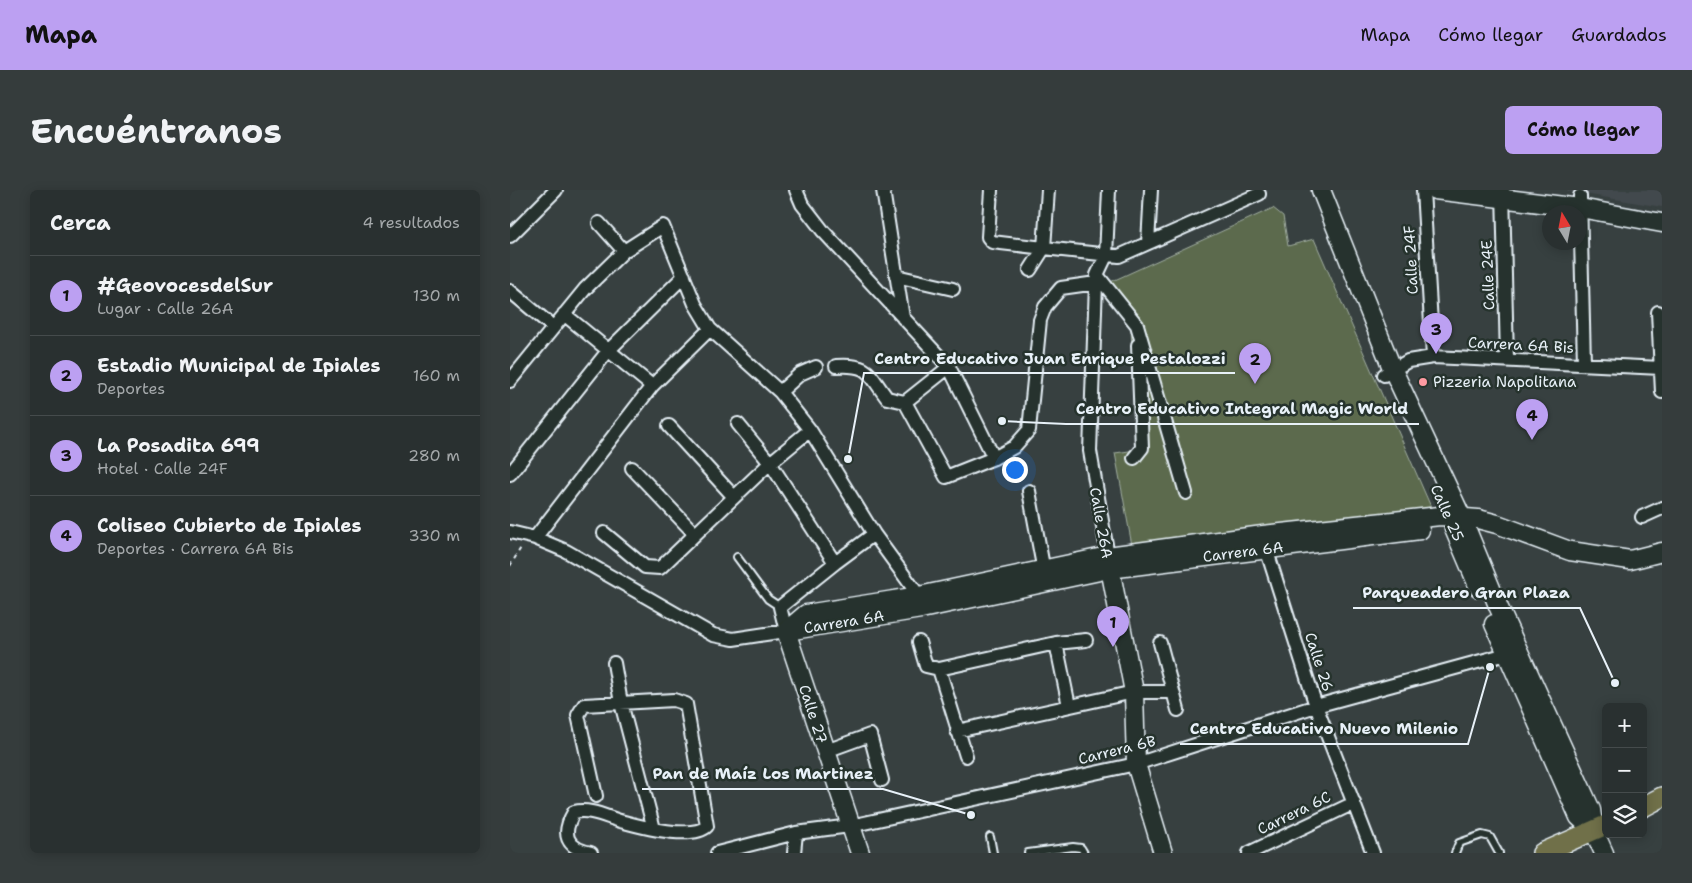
<!DOCTYPE html>
<html lang="es">
<meta charset="utf-8">
<style>
:root{--surface:#293030;--page:#353c3c;--text:#f1f3f6;--muted:#a5a9ab;--line:#454b4c;--accent:#bca0f2}
body{margin:0;font-family:"Shantell Sans",sans-serif;background:var(--page);color:var(--text)}
.controls{position:absolute;right:15px;bottom:15px;display:grid;overflow:hidden;border-radius:8px;box-shadow:0 2px 12px #0003}
.controls button{width:45px;height:45px;display:grid;place-items:center;padding:0;border:0;border-bottom:1px solid var(--line);background:var(--surface);color:var(--text);font:25px sans-serif}
.compass{position:absolute;left:1032px;top:15px;width:45px;height:45px;border-radius:50%;background:var(--surface);box-shadow:0 2px 12px #0003;rotate:350deg}
.you{position:absolute;left:504px;top:279px;width:18px;height:18px;margin:-12px;border:4px solid #fff;border-radius:50%;background:#1a73e8;box-shadow:0 0 0 8px #1a73e833}
.badge{display:grid;place-items:center;width:32px;height:32px;border-radius:50%;background:var(--accent);color:#111;font-size:16px;font-weight:700}
.pin{position:absolute;translate:-50% -41px;filter:drop-shadow(0 1px 2px #0008)}
.pin::after{content:'';position:absolute;top:26px;width:18px;height:15px;background:inherit;clip-path:polygon(0 0,100% 0,50% 100%)}
.list{margin:0;padding:0;list-style:none}
h2{display:flex;justify-content:space-between;align-items:center;height:65px;margin:0;padding:0 20px;font-size:21px}
h2 small{font-size:16px;font-weight:400;color:var(--muted)}
.list li{display:grid;grid-template-columns:32px 1fr auto;gap:15px;align-items:center;box-sizing:border-box;height:80px;padding:0 20px;border-top:1px solid var(--line)}
.list b{display:block;font-size:19px;white-space:nowrap}
.list p{margin:0;font-size:16px;white-space:nowrap;color:var(--muted)}
.list em{font-size:16px;font-style:normal;color:var(--muted)}
.icon{flex:none;width:28px;height:28px;fill:none;stroke:currentColor;stroke-width:2;stroke-linecap:round;stroke-linejoin:round}
.map{position:relative;flex:none;width:1152px;height:663px;overflow:hidden;border-radius:8px}
header{display:flex;align-items:center;gap:30px;box-sizing:border-box;height:70px;padding:0 25px;background:var(--accent);color:#111}
header strong{font-size:24px}
nav{display:flex;gap:28px;margin-inline-start:auto;font-size:18px}
.intro{display:flex;align-items:center;justify-content:space-between;box-sizing:border-box;height:120px;padding:0 30px}
h1{margin:0;font-size:35px}
.button{padding:12px 22px;border-radius:8px;background:var(--accent);color:#111;font-size:18px;font-weight:700}
main{display:flex;gap:30px;padding:0 30px}
aside{flex:1;background:var(--surface);border-radius:8px;box-shadow:0 2px 12px #0003}
.map>svg:first-child{display:block}
.built{fill:#43494d}
.green{fill:#5c6b4d;stroke:#a2aea2}
.lines{fill:none;stroke-linecap:round;stroke-linejoin:round}
.lane-casing{stroke:#e8f1f8;stroke-width:10}
.street-casing{stroke:#e8f1f8;stroke-width:16}
.secondary-casing{stroke:#e8f1f8;stroke-width:21}
.primary-casing{stroke:#e8f1f8;stroke-width:22}
.path{stroke:#e8f1f8;stroke-width:2;stroke-dasharray:4 4;stroke-linecap:butt}
.lane{stroke:#26332d;stroke-width:6}
.street{stroke:#26332d;stroke-width:12}
.secondary{stroke:#26332d;stroke-width:18}
.primary{stroke:#6f704a;stroke-width:19}
.poi-dot{fill:#ff9aa2;stroke:#26332d;stroke-width:2}
.labels{text-anchor:middle;dominant-baseline:central;stroke-width:5;stroke-linejoin:round;paint-order:stroke}
.street-label{font-size:15px;fill:#e8f1f8;stroke:#26332d}
.poi-label{font-size:15px;fill:#e8f1f8;stroke:#26332d;text-anchor:start}
.leader{fill:none;stroke:#e8f1f8;stroke-width:2}
.callout-dot{fill:#e8f1f8;stroke:#26332d;stroke-width:2}
.callout-label{font-size:16px;text-anchor:middle;font-weight:bold;fill:#e8f1f8;stroke:#26332d;stroke-width:5;stroke-linejoin:round;paint-order:stroke}
</style>
<header>
<strong>Mapa</strong>
<nav><a>Mapa</a><a>Cómo llegar</a><a>Guardados</a></nav>
</header>
<div class="intro"><h1>Encuéntranos</h1><a class="button">Cómo llegar</a></div>
<main>
<aside>
<h2>Cerca<small>4 resultados</small></h2>
<ul class="list">
<li><span class="badge">1</span><div><b>#GeovocesdelSur</b><p>Lugar · Calle 26A</p></div><em>130 m</em></li>
<li><span class="badge">2</span><div><b>Estadio Municipal de Ipiales</b><p>Deportes</p></div><em>160 m</em></li>
<li><span class="badge">3</span><div><b>La Posadita 699</b><p>Hotel · Calle 24F</p></div><em>280 m</em></li>
<li><span class="badge">4</span><div><b>Coliseo Cubierto de Ipiales</b><p>Deportes · Carrera 6A Bis</p></div><em>330 m</em></li>
</ul>
</aside>
<div class="map">
<svg width="1152" height="663" viewBox="0 0 1152 663">
<rect width="100%" height="100%" fill="#374040"/>
<filter id="ink" filterUnits="userSpaceOnUse"><feTurbulence type="fractalNoise" baseFrequency=".02" numOctaves="2"/><feDisplacementMap in="SourceGraphic" scale="10" xChannelSelector="R" yChannelSelector="G"/><feConvolveMatrix kernelMatrix="1 2 1 2 8 2 1 2 1" color-interpolation-filters="sRGB"/></filter>
<g filter="url(#ink)">
<path class="built" d="M1152,0V17L1057,1L1058,0Z"/>
<path class="green" d="M763,18L773,26L778,56L804,49L921,317L623,361L605,263L619,261L624,258L626,250L621,138L596,94Z"/>
<g class="lines">
<defs>
<path id="lane" d="M227,367L258,409L270,417
M480,647L483,663
M518,663L563,657L571,658L574,663
M945,663L949,653L972,645L980,647L989,663"/>
<path id="street" d="M286,0L292,14L313,41L439,177L484,268
M373,0L393,128
M481,0L478,47L482,52L534,58L538,0
M913,0L923,167
M993,0L997,170
M1070,6L1074,174
M89,33L114,61
M0,46L46,0
M638,53L641,0
M520,80L534,58L609,66L749,4
M587,85L627,135L676,303
M386,86L443,99
M0,101L43,137
M1148,122L1152,202
M54,124L142,196
M326,176C360,174 358,183 377,208L395,212L439,177
M874,185L898,171L923,167L1151,178
M0,191L75,99L114,61L153,36L185,114L200,139L270,202L300,240L364,344L409,406L410,412
M270,202L290,184L306,177
M395,212L436,287L484,268L504,257L519,240L530,130L535,117L551,98L586,93
M228,234L260,273L325,373
M159,236L224,307
M624,268L632,258L628,155
M122,278L185,344
M0,284L98,161L174,86
M519,301L535,387
M1132,327L1152,318
M0,342L25,348L56,361L203,445L223,449L276,441L270,417L325,373L364,344
M94,343L135,377L150,378L260,273L300,240
M25,348L142,196L200,139
M754,352L806,516L863,663
M598,366L580,261L586,93L587,85L596,66L599,0
M409,452L416,476L429,479L546,453L576,450
M546,453L559,516
M650,453L668,520
M104,473L111,513L144,639
M429,479L456,566
M447,541L624,502H663
M316,561L360,545L372,590
M81,663C56,658 51,644 64,622C81,618 98,628 114,632C132,637 183,650 197,636L176,514L164,510L74,515L68,525L86,606
M207,663L286,643L340,636L626,574L806,516L1004,462
M284,663L286,643
M739,663L844,613"/>
<path id="secondary" d="M811,0L882,178L952,328L989,418L1081,620L1084,641L1094,663
M925,0L1070,18L1152,33
M944,339L969,398
M598,368L624,502L626,574L653,663
M984,434L1069,627L1084,641
M276,441L296,424L409,406L598,366L753,345L930,326L968,329L987,334L1060,361L1120,370L1152,362
M276,441L350,663
M277,441L411,419L599,379L910,340"/>
<path id="primary" d="M1133,617L1152,607
M1032,663L1096,635"/>
</defs>
<use href="#lane" class="lane-casing"/>
<use href="#street" class="street-casing"/>
<use href="#secondary" class="secondary-casing"/>
<use href="#primary" class="primary-casing"/>
<path class="path" d="M0,376L12,356"/>
<use href="#lane" class="lane"/>
<use href="#street" class="street"/>
<use href="#secondary" class="secondary"/>
<use href="#primary" class="primary"/>
</g>
</g>
<circle class="poi-dot" cx="913" cy="192" r="5"/>
<g class="labels">
<g class="street-label">
<text transform="translate(901 70) rotate(-93)">Calle 24F</text>
<text transform="translate(978 85) rotate(-92)">Calle 24E</text>
<text transform="translate(1011 155) rotate(3)">Carrera 6A Bis</text>
<text transform="translate(937 323) rotate(66)">Calle 25</text>
<text transform="translate(591 333) rotate(80)">Calle 26A</text>
<text transform="translate(733 362) rotate(-7)">Carrera 6A</text>
<text transform="translate(334 432) rotate(-9)">Carrera 6A</text>
<text transform="translate(809 472) rotate(72)">Calle 26</text>
<text transform="translate(303 524) rotate(72)">Calle 27</text>
<text transform="translate(607 560) rotate(-14)">Carrera 6B</text>
<text transform="translate(784 623) rotate(-26)">Carrera 6C</text>
</g>
<g class="poi-label">
<text x="923" y="192">Pizzeria Napolitana</text>
</g>
</g>
<path class="leader" d="M338 269L354 183H725M492 231L556 234H909M1105 493L1070 418H843M980 477L958 554H670M461 625L373 599H132"/>
<g class="callout-dot">
<circle cx="338" cy="269" r="5"/>
<circle cx="492" cy="231" r="5"/>
<circle cx="1105" cy="493" r="5"/>
<circle cx="980" cy="477" r="5"/>
<circle cx="461" cy="625" r="5"/>
</g>
<g class="callout-label">
<text x="540" y="174">Centro Educativo Juan Enrique Pestalozzi</text>
<text x="732" y="224">Centro Educativo Integral Magic World</text>
<text x="956" y="408">Parqueadero Gran Plaza</text>
<text x="814" y="544">Centro Educativo Nuevo Milenio</text>
<text x="253" y="589">Pan de Maíz Los Martinez</text>
</g>
</svg>
<div class="controls">
<button>+</button>
<button>−</button>
<button><svg class="icon" aria-label="layers" viewBox="0 0 24 24"><path d="M12 4l9 5-9 5-9-5zM3 14l9 5 9-5"/></svg></button>
</div>
<svg class="compass" viewBox="-18 -18 36 36"><path d="M0-13l5 13h-10z" fill="#e53935"/><path d="M0 13l5-13h-10z" fill="#a5a9ab"/></svg>
<div class="you"></div>
<div class="pin badge" style="left:603px;top:457px">1</div>
<div class="pin badge" style="left:745px;top:194px">2</div>
<div class="pin badge" style="left:926px;top:164px">3</div>
<div class="pin badge" style="left:1022px;top:250px">4</div>
</div>
</main>
